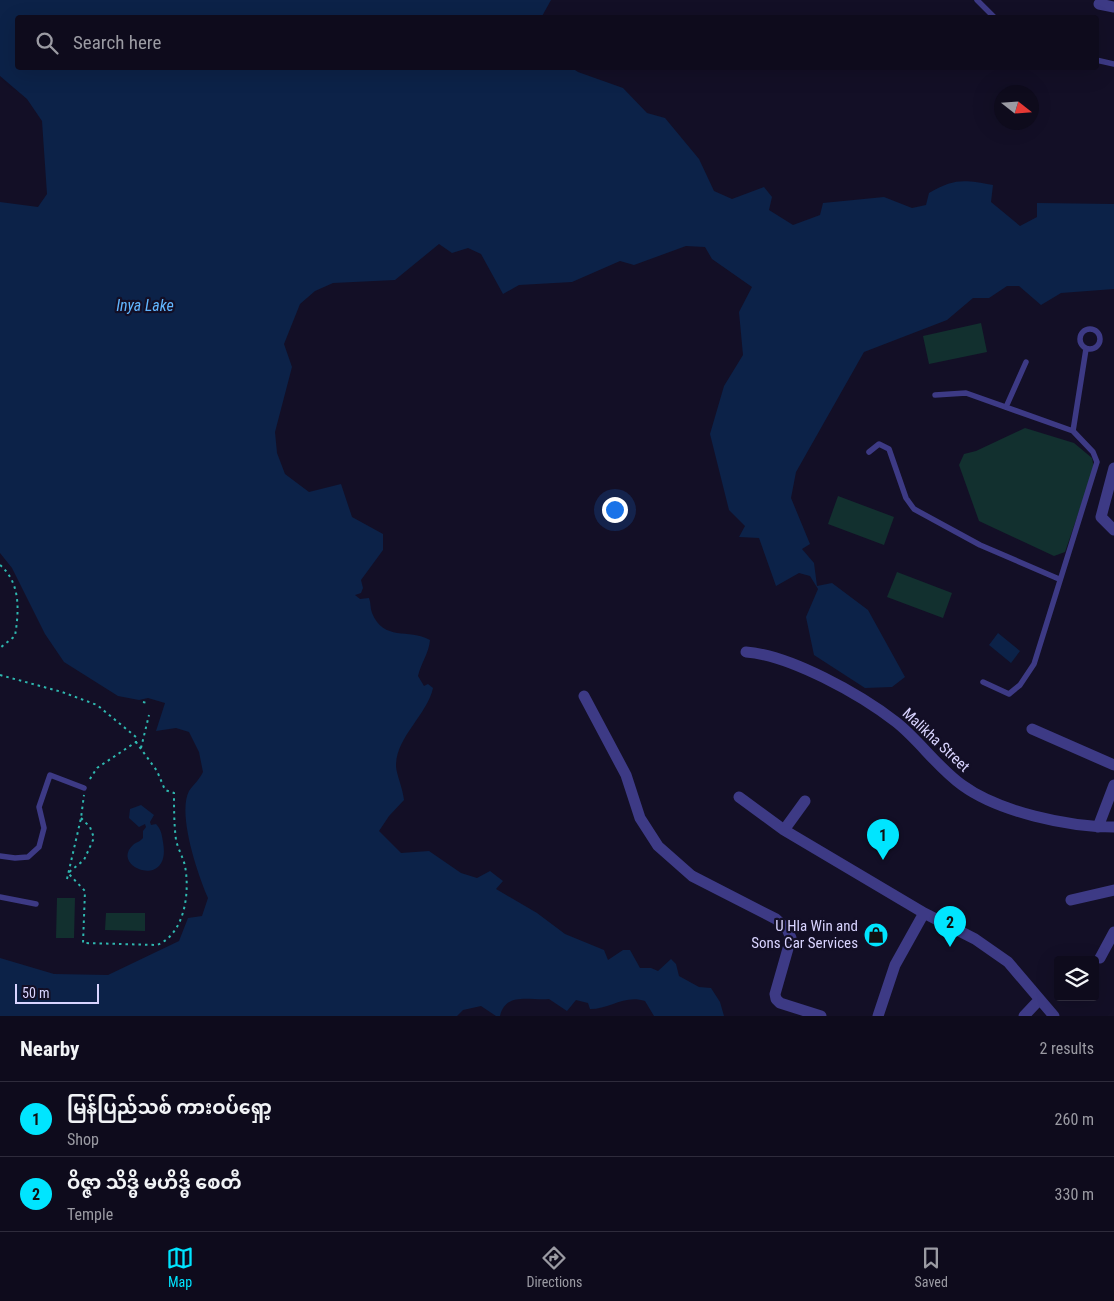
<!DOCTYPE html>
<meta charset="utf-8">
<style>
:root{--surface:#0e0b1c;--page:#1c1929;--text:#f1f3f6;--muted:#9b9ba3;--line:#2e2b3b;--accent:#00e5ff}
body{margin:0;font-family:"Roboto Condensed","Noto Sans Myanmar",sans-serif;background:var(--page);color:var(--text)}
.controls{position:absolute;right:15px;bottom:15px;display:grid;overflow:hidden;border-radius:5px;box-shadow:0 5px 20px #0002}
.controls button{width:45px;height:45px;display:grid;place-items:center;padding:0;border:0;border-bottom:1px solid var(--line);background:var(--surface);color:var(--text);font:25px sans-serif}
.compass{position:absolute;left:994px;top:85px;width:45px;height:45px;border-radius:50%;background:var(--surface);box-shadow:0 5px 20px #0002;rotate:107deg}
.scale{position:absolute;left:15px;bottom:12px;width:84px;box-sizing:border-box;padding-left:5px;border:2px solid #d9d4ff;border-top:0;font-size:14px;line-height:18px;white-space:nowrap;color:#d9d4ff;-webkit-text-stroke:4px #130f26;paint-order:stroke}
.you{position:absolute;left:614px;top:509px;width:18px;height:18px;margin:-12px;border:4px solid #fff;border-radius:50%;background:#1a73e8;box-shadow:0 0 0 8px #1a73e833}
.badge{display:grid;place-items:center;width:32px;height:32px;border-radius:50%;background:var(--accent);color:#111;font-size:16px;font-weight:700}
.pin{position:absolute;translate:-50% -41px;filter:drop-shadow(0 1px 2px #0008)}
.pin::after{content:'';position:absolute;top:26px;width:18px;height:15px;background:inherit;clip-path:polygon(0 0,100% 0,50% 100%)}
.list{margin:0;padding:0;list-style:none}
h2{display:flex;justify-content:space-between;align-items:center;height:65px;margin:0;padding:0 20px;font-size:21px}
h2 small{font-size:16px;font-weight:400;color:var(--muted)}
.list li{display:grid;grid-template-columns:32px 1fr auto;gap:15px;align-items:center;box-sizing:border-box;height:75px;padding:0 20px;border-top:1px solid var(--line)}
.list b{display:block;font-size:19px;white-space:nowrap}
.list p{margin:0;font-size:16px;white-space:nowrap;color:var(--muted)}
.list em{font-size:16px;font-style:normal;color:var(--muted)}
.icon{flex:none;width:28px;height:28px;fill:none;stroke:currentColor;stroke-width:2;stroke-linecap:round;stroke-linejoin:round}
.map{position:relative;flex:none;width:1114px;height:1016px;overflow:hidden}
.search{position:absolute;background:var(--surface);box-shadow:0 5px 20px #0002;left:15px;right:15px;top:15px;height:55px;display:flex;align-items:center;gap:12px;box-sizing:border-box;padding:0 18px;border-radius:5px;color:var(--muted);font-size:19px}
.sheet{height:215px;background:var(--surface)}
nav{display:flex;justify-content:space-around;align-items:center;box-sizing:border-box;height:70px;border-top:1px solid var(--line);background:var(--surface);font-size:14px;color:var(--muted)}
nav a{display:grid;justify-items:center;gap:2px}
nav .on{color:var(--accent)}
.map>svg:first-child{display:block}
.green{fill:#12302f}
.water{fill:#0c2248}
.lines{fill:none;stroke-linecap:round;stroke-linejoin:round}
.path{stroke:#2fb8b0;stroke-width:2;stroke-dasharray:2.5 4;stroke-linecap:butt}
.lane{stroke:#3d3a85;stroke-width:5.5}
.street{stroke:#3d3a85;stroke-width:11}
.labels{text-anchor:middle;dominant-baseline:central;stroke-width:4.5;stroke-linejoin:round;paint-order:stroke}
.street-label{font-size:15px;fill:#d9d4ff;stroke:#130f26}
.poi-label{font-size:15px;fill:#d9d4ff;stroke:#130f26;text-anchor:end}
.water-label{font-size:16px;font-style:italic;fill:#62b6ff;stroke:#130f26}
</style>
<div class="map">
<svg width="1114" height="1016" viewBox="0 0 1114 1016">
<rect width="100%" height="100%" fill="#130f26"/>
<path class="green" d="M981,323L987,352L929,364L923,336Z
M1025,428L1074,443L1092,458L1094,468L1065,552L1054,556L979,521L959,465L964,454L976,451Z
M838,496L894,517L884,545L828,524Z
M897,572L952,593L943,618L887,597Z
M57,898H75L74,938H56Z
M106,913H145V931L105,930Z"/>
<path class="water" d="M0,0H551L541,18H18V68H572L578,72L623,88L647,113L665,118L699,159L714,191L732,199L764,187L772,197L769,210L793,225L820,215L823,203L884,197L912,208L926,205L929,193C955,178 964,180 993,185L991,202L1020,226L1037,217V203L1114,204V289L1061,293L1041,305L1019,286H1007L989,298H973L947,320L864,352L796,472L791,498L810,544L802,549L814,563L817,586L832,583L868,610L905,677L892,687L865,688L814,655L806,617L818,589L810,576L799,573L776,586L759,538L739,537L745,526L729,510L710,434L724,386L743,355L739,312L752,287L712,259L705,247L686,246L634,265L620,261L572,282L519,285L503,294L481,254L468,248L452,253L439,244L395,280L333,283L315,291L300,304L284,344L292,367L275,432L277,453L285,474L309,492L341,484L352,517L383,534V550L361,580L363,588L361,593L355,595L360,599L369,598C371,603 370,608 372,613C384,642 408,628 430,640C429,653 421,663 418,676L424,686L428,684L433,688C427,715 396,737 396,766C396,773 403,789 404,800L389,816L379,831L401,853L429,851L461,873L477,878L490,871L503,881L496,889L537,913L565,934L604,950L608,960L623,950H630L640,968H651L658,971L671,959L676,964L679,976L699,987L711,988L720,1002L724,1016H654L645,1001C625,994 610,1009 590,1009L588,1003L576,1000L567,1011L549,999C531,1001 506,991 500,1016H496L481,1006L463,1010L457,1016H0V958L54,974L108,975L179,941L188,918L202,916L208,898C198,875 177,814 189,791C193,785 200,779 203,772L199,752L189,732L176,728L156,731L165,703L148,698L139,700L118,696L64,662L45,634L12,568L0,553V202L38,207L47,194L42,121L27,99L0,76Z
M998,633L1020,651L1011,663L989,645Z
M141,805L154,815L150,822L151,825L156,824C161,829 162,835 163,842C172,891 109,867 133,845C136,842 140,842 143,838V831L146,827L145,824L139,827L129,818L130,809Z"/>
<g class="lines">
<path class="path" d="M0,565C21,583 19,611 15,636L0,648
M0,675L62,692L97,705L136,737V742L97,768L88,782
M143,702L147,703
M141,748L149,715
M81,818L90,827L94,838L84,860L68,873L85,891L83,943L157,945C185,934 190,892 185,866C183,857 178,849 176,840C174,824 174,809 174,793L165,790L157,771L136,742
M67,879L81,818L84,795"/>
<path class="lane" d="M977,0L995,18
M1096,60L1114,64
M1080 339a10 10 0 1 1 20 0a10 10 0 1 1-20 0Z
M935,395L966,393L1073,431L1093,452L1097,462L1034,664L1020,685L1009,694L983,682
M1006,407L1026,362
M1073,431L1086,349
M869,452L879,444L889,449L906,498L914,509L980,545L1059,579
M0,856L15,858L28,857L39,847L44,828L39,807L50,775L84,788
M0,897L36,904"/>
<path class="street" d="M1099,4L1114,7
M1114,468L1101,517L1114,530
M746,652C790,655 860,694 896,722C919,740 937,767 962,785C999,812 1068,827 1114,827
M584,696L626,775L640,818L658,846L692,876L776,919L787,929L791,938L775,994L776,999L780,1003L821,1016
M1032,729L1114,765
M739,797L784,830L924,913L895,965L878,1016
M1098,827L1114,785
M784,830L805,801
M1071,900L1114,890
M924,913L975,939L1008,962L1054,1016
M1100,958L1114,932
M1024,1016L1039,1000"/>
</g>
<defs>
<symbol id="shop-disc" viewBox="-11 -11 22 22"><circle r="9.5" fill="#00e5ff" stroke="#130f26"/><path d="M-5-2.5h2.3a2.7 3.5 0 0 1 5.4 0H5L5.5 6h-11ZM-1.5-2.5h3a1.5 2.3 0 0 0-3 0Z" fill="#111"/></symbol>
</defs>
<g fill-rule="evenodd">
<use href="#shop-disc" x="862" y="921" width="28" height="28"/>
</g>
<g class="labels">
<g class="street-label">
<text transform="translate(936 740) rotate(43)">Malikha Street</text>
</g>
<g class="poi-label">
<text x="858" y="926">U Hla Win and<tspan x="858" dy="17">Sons Car Services</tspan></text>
</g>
<g class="water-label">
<text x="145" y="305">Inya Lake</text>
</g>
</g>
</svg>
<div class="controls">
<button><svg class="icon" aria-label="layers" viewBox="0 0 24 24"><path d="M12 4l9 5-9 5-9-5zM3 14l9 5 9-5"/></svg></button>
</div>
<svg class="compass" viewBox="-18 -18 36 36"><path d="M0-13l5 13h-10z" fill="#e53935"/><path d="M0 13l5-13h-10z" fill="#9b9ba3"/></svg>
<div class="scale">50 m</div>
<div class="you"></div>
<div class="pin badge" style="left:883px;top:860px">1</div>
<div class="pin badge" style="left:950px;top:947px">2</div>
<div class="search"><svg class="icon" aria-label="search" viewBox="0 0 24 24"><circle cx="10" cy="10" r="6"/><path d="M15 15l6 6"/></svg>Search here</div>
</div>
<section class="sheet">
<h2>Nearby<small>2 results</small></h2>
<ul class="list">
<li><span class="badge">1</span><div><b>မြန်ပြည်သစ် ကားဝပ်ရှော့</b><p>Shop</p></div><em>260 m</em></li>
<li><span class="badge">2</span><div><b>ဝိဇ္ဇာ သိဒ္ဓိ မဟိဒ္ဓိ စေတီ</b><p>Temple</p></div><em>330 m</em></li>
</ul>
</section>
<nav>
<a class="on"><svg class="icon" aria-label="map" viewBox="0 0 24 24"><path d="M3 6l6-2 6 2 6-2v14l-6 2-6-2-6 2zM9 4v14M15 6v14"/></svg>Map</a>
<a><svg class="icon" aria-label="directions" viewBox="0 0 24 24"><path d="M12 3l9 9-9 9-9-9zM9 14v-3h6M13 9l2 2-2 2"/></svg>Directions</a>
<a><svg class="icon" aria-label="saved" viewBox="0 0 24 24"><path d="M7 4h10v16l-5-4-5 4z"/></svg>Saved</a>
</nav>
